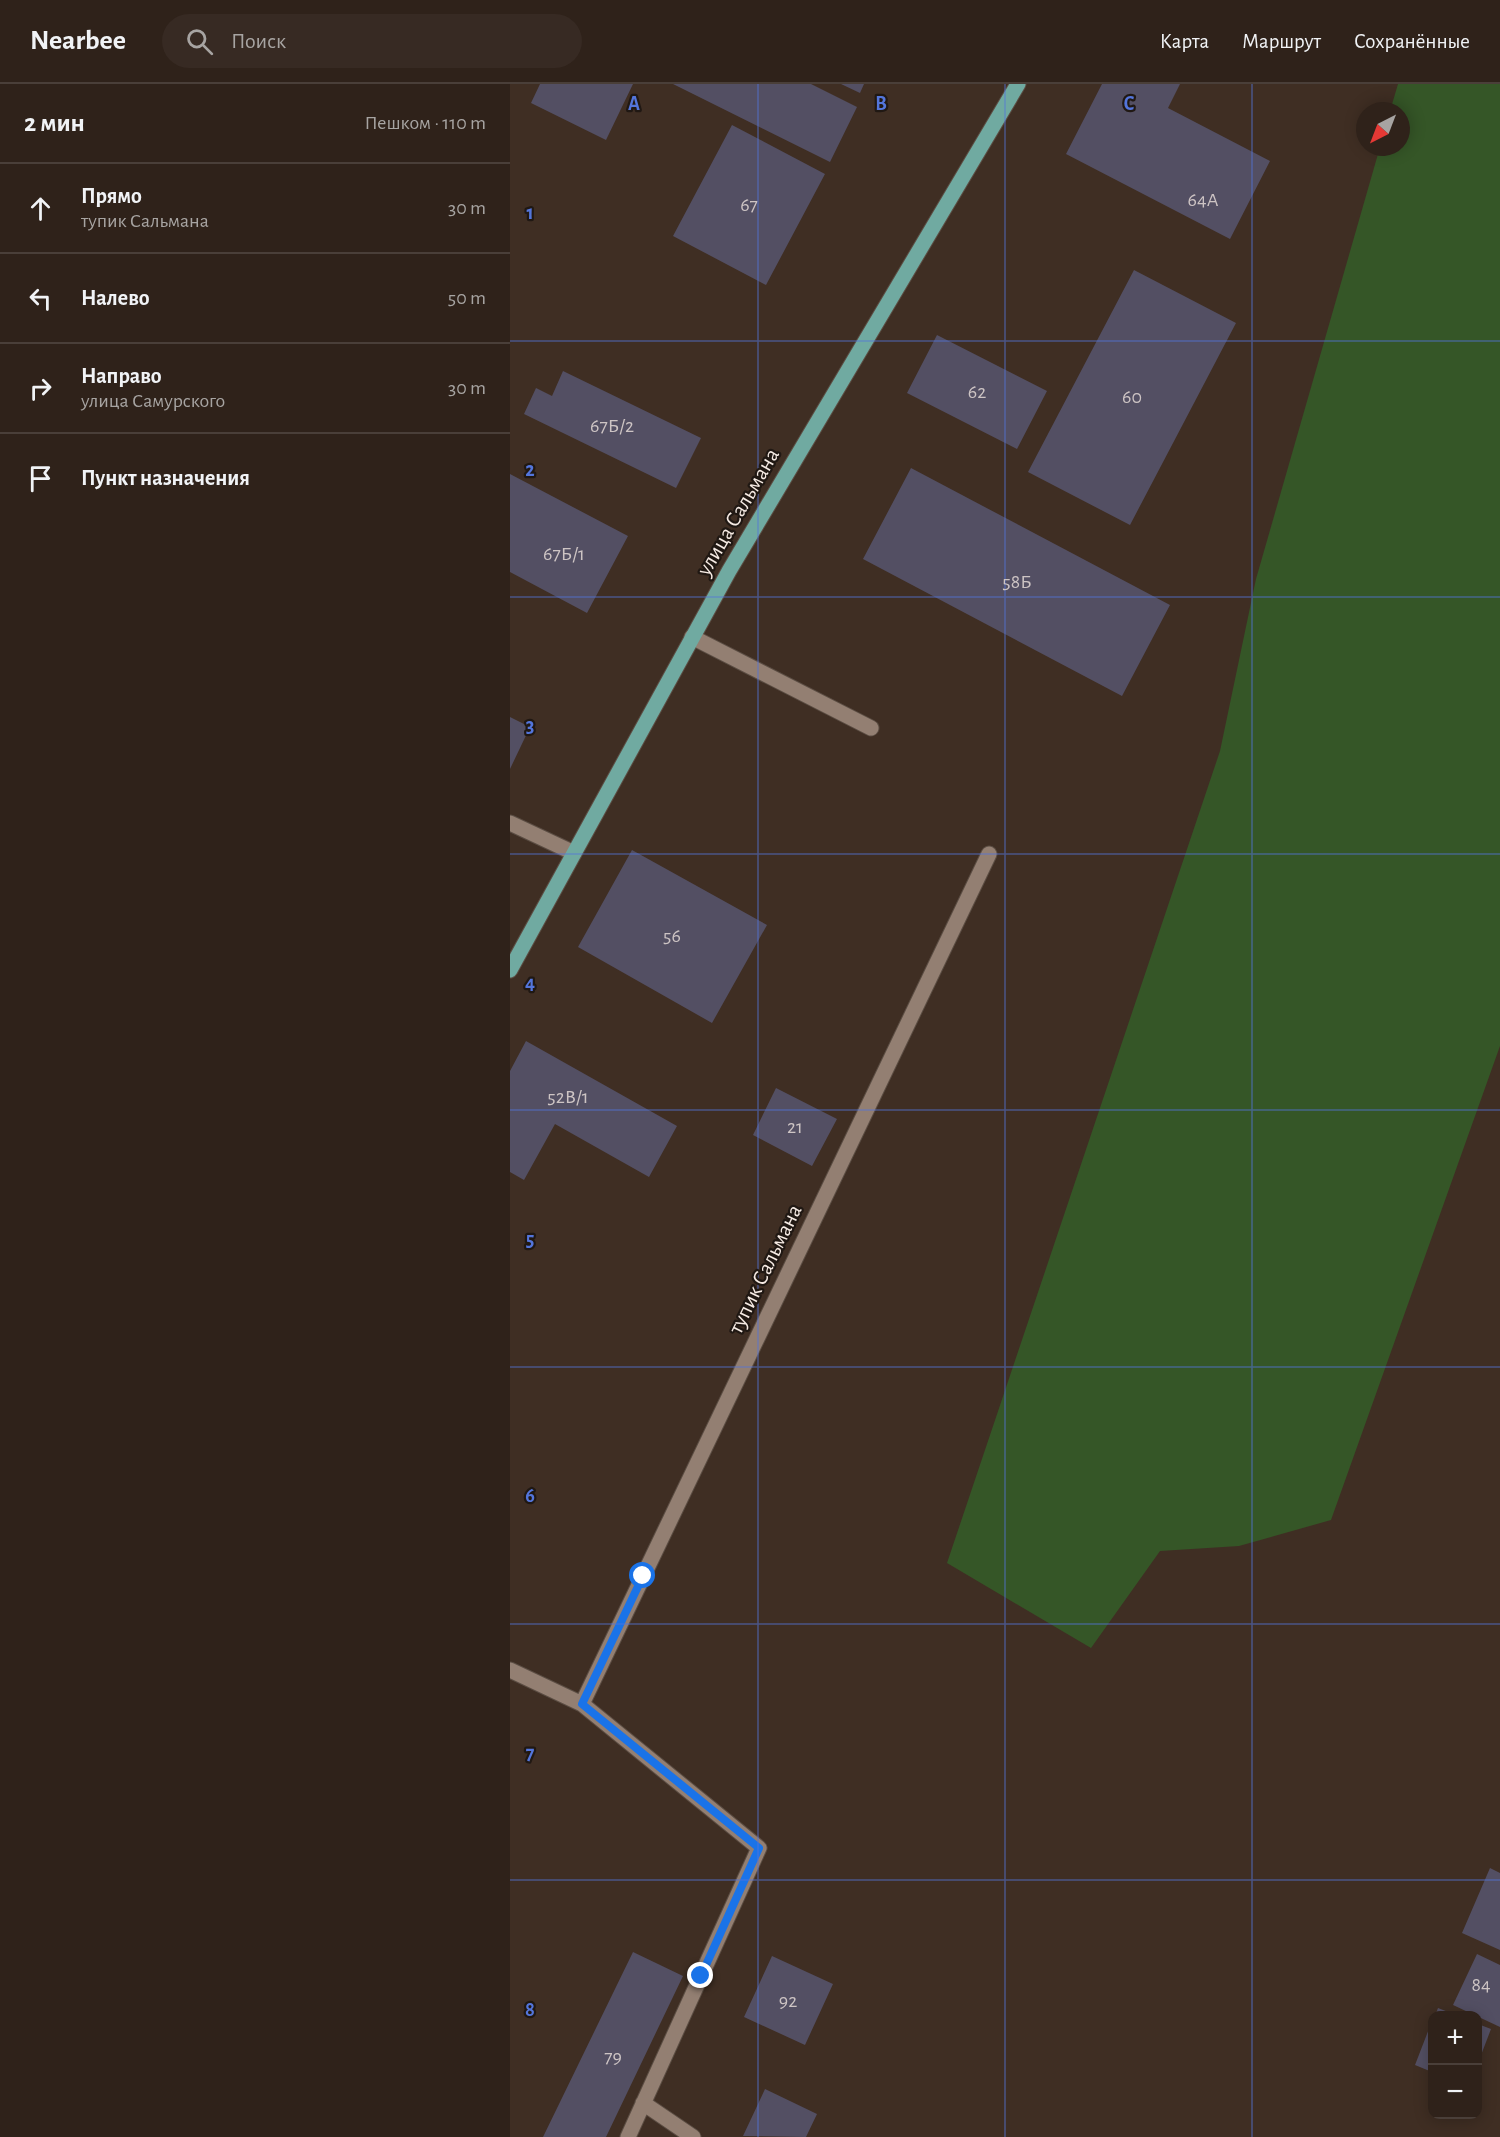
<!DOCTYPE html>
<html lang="ru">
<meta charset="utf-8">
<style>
:root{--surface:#2f221a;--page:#372a23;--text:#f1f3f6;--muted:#a7a4a2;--line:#4a3f39}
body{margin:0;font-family:"Alegreya Sans",sans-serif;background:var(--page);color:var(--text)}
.controls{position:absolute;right:18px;bottom:18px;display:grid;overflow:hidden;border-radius:12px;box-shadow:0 3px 15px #0003}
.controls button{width:54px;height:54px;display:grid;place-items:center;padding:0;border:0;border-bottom:2px solid var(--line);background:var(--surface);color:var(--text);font:30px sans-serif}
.compass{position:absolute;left:846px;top:18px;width:54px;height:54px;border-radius:50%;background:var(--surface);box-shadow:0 3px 15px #0003;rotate:222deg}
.stop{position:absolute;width:18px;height:18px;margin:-14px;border:4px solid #1a73e8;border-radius:50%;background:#fff}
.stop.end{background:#1a73e8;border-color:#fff;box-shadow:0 2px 6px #0008}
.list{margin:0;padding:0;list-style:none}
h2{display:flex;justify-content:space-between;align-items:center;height:78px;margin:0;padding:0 24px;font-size:26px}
h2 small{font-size:20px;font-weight:400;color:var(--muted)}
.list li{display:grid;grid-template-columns:39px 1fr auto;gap:18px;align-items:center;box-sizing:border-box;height:90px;padding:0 24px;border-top:2px solid var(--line)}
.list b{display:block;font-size:22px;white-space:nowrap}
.list p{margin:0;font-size:20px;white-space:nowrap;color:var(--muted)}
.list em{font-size:20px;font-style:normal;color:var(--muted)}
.icon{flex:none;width:33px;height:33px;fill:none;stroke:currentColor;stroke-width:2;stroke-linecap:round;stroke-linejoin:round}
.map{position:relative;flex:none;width:990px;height:2053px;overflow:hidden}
header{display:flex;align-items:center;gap:36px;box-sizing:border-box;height:84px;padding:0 30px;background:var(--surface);border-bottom:2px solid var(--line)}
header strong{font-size:28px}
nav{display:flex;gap:33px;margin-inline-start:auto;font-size:21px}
.search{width:420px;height:54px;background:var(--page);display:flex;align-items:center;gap:15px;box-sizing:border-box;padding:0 21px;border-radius:33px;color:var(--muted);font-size:22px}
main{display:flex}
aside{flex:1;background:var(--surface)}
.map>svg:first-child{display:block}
.green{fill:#355627}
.building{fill:#534f63}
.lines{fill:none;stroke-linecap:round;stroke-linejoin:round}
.minor-casing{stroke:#5b4d43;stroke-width:17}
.primary-casing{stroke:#5b4d43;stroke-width:17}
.minor{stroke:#937f72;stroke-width:15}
.primary{stroke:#70aaa1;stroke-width:15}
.route{stroke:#1a73e8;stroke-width:8}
.grid{fill:none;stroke:#5375db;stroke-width:1.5;stroke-opacity:0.55}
.labels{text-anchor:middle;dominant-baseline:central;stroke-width:4.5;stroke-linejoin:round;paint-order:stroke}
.number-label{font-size:20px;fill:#cdc4c4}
.street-label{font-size:22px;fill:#f6ebe4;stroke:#201813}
.grid-label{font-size:20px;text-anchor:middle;font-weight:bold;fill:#5375db;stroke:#201813;stroke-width:4.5;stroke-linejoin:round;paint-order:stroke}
</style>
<header>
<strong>Nearbee</strong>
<div class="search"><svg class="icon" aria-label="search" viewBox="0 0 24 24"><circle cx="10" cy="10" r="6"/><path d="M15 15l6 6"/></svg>Поиск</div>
<nav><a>Карта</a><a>Маршрут</a><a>Сохранённые</a></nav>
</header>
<main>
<aside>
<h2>2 мин<small>Пешком · 110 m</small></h2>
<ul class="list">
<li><svg class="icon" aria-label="ahead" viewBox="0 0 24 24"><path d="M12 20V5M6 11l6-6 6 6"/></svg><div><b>Прямо</b><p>тупик Сальмана</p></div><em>30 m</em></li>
<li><svg class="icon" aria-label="left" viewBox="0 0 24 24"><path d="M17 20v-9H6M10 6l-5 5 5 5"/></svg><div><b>Налево</b></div><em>50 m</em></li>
<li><svg class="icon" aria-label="right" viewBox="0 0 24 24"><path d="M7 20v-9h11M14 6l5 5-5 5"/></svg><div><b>Направо</b><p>улица Самурского</p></div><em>30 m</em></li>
<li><svg class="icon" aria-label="arrive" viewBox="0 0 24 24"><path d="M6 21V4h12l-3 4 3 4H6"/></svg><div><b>Пункт назначения</b></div></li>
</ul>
</aside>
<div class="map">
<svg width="990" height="2053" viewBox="0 0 990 2053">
<rect width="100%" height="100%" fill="#3f2e23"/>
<path class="green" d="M888,0H990V962L821,1436L729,1462L650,1467L581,1564L437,1479L710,667L746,495L870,63H891V27H880Z"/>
<path class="building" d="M30,0H123L96,56L21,19Z
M163,0H301L347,23L320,78Z
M331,0H354L350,9Z
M592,0H670L658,24L760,77L720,155L556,70Z
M222,41L315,90L256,201L163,152Z
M624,186L726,239L620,441L518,388Z
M427,251L537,307L507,365L397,309Z
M53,287L191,354L166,404L14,330L26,304L42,312Z
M401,384L660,521L612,612L353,475Z
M0,390L118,452L77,529L0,488Z
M0,633L20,643L0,685Z
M122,766L257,841L202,939L68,863Z
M16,957L167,1042L139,1093L45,1040L14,1096L0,1088V987Z
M266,1004L327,1035L302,1082L243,1051Z
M980,1784L990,1789V1866L952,1849Z
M123,1868L173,1892L96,2053H33Z
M967,1870L990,1881V1943L943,1921Z
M262,1872L323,1900L295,1961L234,1933Z
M928,1924L946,1931V1932H925Z
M922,1937V1988L905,1981Z
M968,1940L981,1945L968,1979Z
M255,2005L307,2030L296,2053L233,2052Z"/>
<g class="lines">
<defs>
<path id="minor" d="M182,553L361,644
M0,739L64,769
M0,1586L72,1620L249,1764L118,2053
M72,1620L479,770
M133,2019L183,2053"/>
<path id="primary" d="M0,886L219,487L508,0"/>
</defs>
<use href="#minor" class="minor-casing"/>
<use href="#primary" class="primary-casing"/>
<use href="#minor" class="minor"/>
<use href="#primary" class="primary"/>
</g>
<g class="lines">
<path class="route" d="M133,1492L72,1620L249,1764L191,1892"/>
</g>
<path class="grid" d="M248,0V2053M495,0V2053M742,0V2053M0,257H990M0,513H990M0,770H990M0,1026H990M0,1283H990M0,1540H990M0,1796H990"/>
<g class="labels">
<g class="number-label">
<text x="693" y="116">64А</text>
<text x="239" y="121">67</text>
<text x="467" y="308">62</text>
<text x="622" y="313">60</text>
<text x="102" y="342">67Б/2</text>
<text x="54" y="470">67Б/1</text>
<text x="507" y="498">58Б</text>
<text x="162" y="852">56</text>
<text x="58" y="1013">52В/1</text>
<text x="285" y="1043">21</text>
<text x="971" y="1901">84</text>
<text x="278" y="1917">92</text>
<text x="103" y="1973">79</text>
</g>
<g class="street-label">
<text transform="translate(228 428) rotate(-60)">улица Сальмана</text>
<text transform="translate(255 1185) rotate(-64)">тупик Сальмана</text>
</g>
</g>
<g class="grid-label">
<text x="124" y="26">A</text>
<text x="371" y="26">B</text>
<text x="619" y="26">C</text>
<text x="20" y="135">1</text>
<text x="20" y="392">2</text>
<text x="20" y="648">3</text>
<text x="20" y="905">4</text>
<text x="20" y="1162">5</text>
<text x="20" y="1418">6</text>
<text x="20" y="1675">7</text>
<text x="20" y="1932">8</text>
</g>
</svg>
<div class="controls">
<button>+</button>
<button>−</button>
</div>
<svg class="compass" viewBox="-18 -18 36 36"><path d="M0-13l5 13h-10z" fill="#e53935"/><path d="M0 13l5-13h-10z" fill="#a7a4a2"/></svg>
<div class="stop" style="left:133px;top:1492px"></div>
<div class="stop end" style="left:191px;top:1892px"></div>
</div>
</main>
